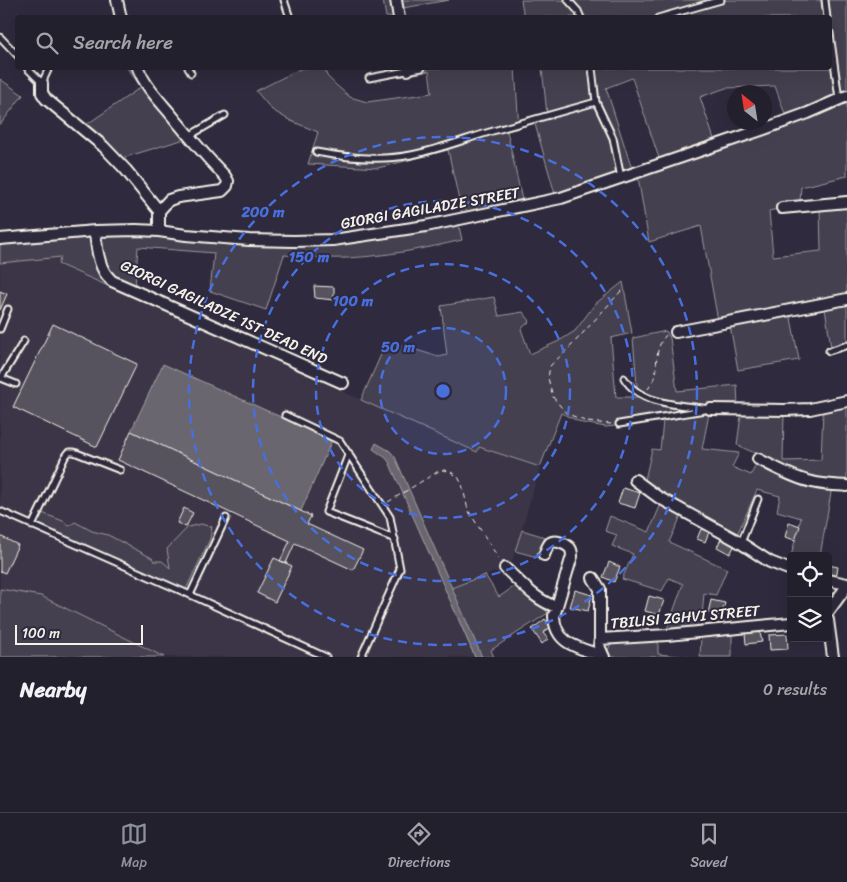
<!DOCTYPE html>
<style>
:root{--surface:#23202e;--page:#2f2d3a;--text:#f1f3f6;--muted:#a3a3aa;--line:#403e4a;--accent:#8c9099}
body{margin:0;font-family:Sriracha,sans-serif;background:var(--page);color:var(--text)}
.controls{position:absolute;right:15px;bottom:15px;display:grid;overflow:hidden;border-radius:5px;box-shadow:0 5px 20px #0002}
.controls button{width:45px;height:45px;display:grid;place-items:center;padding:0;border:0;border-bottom:1px solid var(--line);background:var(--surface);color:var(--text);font:25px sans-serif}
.compass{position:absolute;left:727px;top:85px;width:45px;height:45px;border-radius:50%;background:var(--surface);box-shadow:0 5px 20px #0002;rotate:330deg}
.scale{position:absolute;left:15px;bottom:12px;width:128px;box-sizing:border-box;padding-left:5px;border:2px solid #f4f1e8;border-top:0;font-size:14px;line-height:18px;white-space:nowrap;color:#f4f1e8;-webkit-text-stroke:4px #2f2a3d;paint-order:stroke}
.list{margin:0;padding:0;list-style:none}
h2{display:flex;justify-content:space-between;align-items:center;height:65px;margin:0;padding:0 20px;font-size:21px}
h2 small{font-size:16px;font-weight:400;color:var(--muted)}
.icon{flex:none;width:28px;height:28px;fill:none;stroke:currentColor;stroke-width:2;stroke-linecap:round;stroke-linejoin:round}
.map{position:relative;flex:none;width:847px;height:657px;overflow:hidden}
.search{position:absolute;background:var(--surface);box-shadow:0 5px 20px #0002;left:15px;right:15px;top:15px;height:55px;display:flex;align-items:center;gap:12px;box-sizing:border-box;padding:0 18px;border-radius:5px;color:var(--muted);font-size:19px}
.sheet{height:155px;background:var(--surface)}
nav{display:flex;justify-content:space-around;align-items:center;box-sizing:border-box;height:70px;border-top:1px solid var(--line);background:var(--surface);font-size:14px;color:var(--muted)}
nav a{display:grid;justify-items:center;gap:2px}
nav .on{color:var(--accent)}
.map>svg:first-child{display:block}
.built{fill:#3b3647}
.green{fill:#454050;stroke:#9c989c}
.water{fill:#6a6670;stroke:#a19ea0}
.building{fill:#56525f;stroke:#f4f1e8}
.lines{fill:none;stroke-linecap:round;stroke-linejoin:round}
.service-casing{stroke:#f4f1e8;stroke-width:9}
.minor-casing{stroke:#f4f1e8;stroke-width:14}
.path{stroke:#f4f1e8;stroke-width:1;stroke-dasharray:5 4;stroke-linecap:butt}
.service{stroke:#2f2a3d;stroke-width:5}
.minor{stroke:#2f2a3d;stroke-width:10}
.ring{fill:none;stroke:#486fdb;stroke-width:2.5;stroke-dasharray:9 6}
.labels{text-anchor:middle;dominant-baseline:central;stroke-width:4;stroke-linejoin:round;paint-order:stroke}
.street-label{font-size:15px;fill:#f4f1e8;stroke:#2f2a3d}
.centre{fill:#486fdb;stroke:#2f2a3d;stroke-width:2.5}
.ring-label{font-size:15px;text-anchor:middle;font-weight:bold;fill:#486fdb;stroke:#2f2a3d;stroke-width:4;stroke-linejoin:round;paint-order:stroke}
</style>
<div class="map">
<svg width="847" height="657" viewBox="0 0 847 657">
<rect width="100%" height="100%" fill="#2f2a3d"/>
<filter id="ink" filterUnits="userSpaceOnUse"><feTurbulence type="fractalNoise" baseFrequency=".02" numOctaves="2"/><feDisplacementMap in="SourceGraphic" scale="10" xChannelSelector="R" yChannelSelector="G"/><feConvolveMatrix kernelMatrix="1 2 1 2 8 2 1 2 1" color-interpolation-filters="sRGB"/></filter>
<g filter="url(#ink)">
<path class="built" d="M61,257L58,264L476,451L479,447L540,467L511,566L447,590L475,657H164L41,596L0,589V263Z"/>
<path class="green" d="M383,0H449L403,8L404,18L386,17Z
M521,0H847V92L786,117L775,86L726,88L700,97L715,142L660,161L632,78L606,88L633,172L555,194L533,117L547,114L542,68H830V18L524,17Z
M127,68H136L188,138L119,159L83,127L141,87Z
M302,68H325L327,76L336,85L350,97L367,102L432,93L429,71L400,77L399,68H515L519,128L507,131L522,200L462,214L448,150L378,168L308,164L318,132L291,121L272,110L256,91Z
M0,79L23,95L0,125Z
M847,100V176L801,187L800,201L780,203L778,209L769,211L773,256L821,251L820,207L847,205V296L718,321L701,226L649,242L638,177L809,116Z
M458,222L462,240C424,249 386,256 347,258C326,259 305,256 284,255L266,310L210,291L214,253L138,247L135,288L133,297L58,264L61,257L0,263V243L58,237L155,234L293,245Z
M623,282L632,333L611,338L616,397H638L633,338L666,331L670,338L677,391L737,385L738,407L691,404L688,411L709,414L702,449L739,453L732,467L751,475L757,462L832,487L820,556H791L801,518L777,511L780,496L757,490L736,537L644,484L652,449L660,450L663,421L606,427L582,423L561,413L540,467L479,447L477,452L361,400L387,341L439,357L447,355L441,306L494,297L499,316L523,312L530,321L521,329L530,354L559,341L575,331L595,304Z
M847,303V350L832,354L825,308Z
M790,313L799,360L738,370L730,325Z
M847,404V480L832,479L803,475L737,445L741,415L784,413L783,461L821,460L823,410Z
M661,504L682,514L669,542L727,569L716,595L704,593L701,629L666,632L683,584L669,578L662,591L622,579L633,554L612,546L617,535L605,531L610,516L649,532Z
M42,513L63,521L69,526L75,522L92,531L108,535L152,558L154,561H162L170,568L167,549L188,527L201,524L212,527L210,539L186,589L34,526Z
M522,530L545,537L537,557L515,551Z
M485,575L499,597L518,584L548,613L491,650L494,657H475L446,590Z
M0,589L41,596L164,657H0Z
M732,631V657H700L701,634Z
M658,639V654L688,657H609L607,652L611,644L617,640Z"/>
<path class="water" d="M163,364L332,440L301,511L131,431Z
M376,443L390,451L395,457L482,657H475L389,462L386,458L373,449Z"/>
<path class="building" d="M314,286L334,287V300L315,298Z
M0,291L7,294L0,310Z
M53,324L137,364L97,447L13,407Z
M131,431L311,516L307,524L363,550L353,570L295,543L286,563L280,561L290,541L118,460Z
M623,488L640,493L635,508L618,503Z
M184,508L193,513L186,527L177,523Z
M789,522L800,526L795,540L785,537Z
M701,529L709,532L705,542L697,539Z
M0,536L18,545L5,573L0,571Z
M721,539L735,545L730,554L717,547Z
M274,558L292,566L275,602L257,593Z
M609,562L620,567L614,582L603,577Z
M828,565L838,567L836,578L828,576Z
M575,590L592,595L588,611L570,607Z
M649,596L664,600L659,615L645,611Z
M711,600L725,603L721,616L708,613Z
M545,619L551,627L543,633L548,639L542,644L532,629Z
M760,632L762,642L746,644L745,633Z
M787,634L788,649L770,650L769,635Z"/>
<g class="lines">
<defs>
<path id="service" d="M284,0L290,18
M568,0L578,11L581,18
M825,0L827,18
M658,18L721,0
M830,33L839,99
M0,37L18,56
M27,68L42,83L49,68
M188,68L191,73
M592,68L596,102L613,138L621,178
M369,78L422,68
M189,136L225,115
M316,152C347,158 380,161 411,155C442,149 470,137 500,129C532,120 564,111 596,102
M0,329L8,309
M829,351L847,345
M0,377L1,378L24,341
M1,378L16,384
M624,378C640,405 681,405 710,409
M285,415L340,441L390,517L400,569L361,657
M619,424L705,410
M349,453L326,512L395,539
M0,511L195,597L326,657
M32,526L65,457L69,452H74L120,470
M741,543L758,499
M190,595L226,518"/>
<path id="minor" d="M117,0L121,18
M396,0L399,18
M138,68C144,84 157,98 169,112C187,134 205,156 225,176L228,181L227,186L222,191L178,197L169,200L159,211V231
M408,68V70
M42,83V93L46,99L103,146L126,170L159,211
M782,208L847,202
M95,231C96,244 98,261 104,271C106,275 109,278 112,281L343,383
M0,239L95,231L136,230L159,231L186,235L249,240L294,241L333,240L426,226L561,198L764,129L808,113L847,96
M676,332L847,299
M710,409L784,410L810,409L847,401
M758,459C775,467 793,478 812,482C823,485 835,485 847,486
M635,480L658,497L736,540L770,562L791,570
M544,555C546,551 547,546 550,543C555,539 566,544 570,548C572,551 572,553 572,556L554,616C555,645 580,648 603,656
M505,568C520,582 536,601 557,607
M593,578L600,589V639
M828,580L847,584
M828,612L847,586
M828,620L833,657
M604,657L599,646L600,639L667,635L791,623"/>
</defs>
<use href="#service" class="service-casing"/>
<use href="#minor" class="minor-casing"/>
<path class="path" d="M648,389C650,386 653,382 654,378C659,361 653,351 666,335
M611,424L587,422L566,413L553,397L548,378L550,366L572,345L622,290
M388,502L437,472L444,470L451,472L458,477L462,484L468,510L499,559"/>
<use href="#service" class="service"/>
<use href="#minor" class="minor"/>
</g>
</g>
<circle cx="443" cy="391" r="63" fill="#486fdb" fill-opacity=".12"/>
<g class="ring">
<circle cx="443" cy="391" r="63"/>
<circle cx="443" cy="391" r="127"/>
<circle cx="443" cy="391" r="190"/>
<circle cx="443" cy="391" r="254"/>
</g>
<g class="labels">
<g class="street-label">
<text transform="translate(430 208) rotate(-10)">GIORGI GAGILADZE STREET</text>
<text transform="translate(224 312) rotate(25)">GIORGI GAGILADZE 1ST DEAD END</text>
<text transform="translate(685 617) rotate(-5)">TBILISI ZGHVI STREET</text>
</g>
</g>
<circle cx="443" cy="391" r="8" class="centre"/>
<g class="ring-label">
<text x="263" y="217">200 m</text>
<text x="309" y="262">150 m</text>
<text x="353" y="306">100 m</text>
<text x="398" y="352">50 m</text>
</g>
</svg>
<div class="controls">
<button><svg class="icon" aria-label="locate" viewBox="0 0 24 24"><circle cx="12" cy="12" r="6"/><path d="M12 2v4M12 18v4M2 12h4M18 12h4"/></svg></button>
<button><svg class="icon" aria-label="layers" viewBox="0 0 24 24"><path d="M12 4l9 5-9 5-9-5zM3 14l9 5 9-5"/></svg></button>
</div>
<svg class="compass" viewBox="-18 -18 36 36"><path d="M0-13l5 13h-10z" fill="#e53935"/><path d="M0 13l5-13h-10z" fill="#a3a3aa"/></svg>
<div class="scale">100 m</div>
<div class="search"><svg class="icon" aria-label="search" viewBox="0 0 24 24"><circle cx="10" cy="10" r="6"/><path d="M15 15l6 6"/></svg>Search here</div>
</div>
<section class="sheet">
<h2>Nearby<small>0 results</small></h2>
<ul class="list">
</ul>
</section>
<nav>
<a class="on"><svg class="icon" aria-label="map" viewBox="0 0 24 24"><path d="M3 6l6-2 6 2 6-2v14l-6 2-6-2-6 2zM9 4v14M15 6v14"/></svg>Map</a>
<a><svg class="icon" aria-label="directions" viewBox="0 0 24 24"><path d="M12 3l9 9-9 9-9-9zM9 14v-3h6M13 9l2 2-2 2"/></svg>Directions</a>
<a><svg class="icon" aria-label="saved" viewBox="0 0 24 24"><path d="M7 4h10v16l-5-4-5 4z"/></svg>Saved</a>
</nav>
